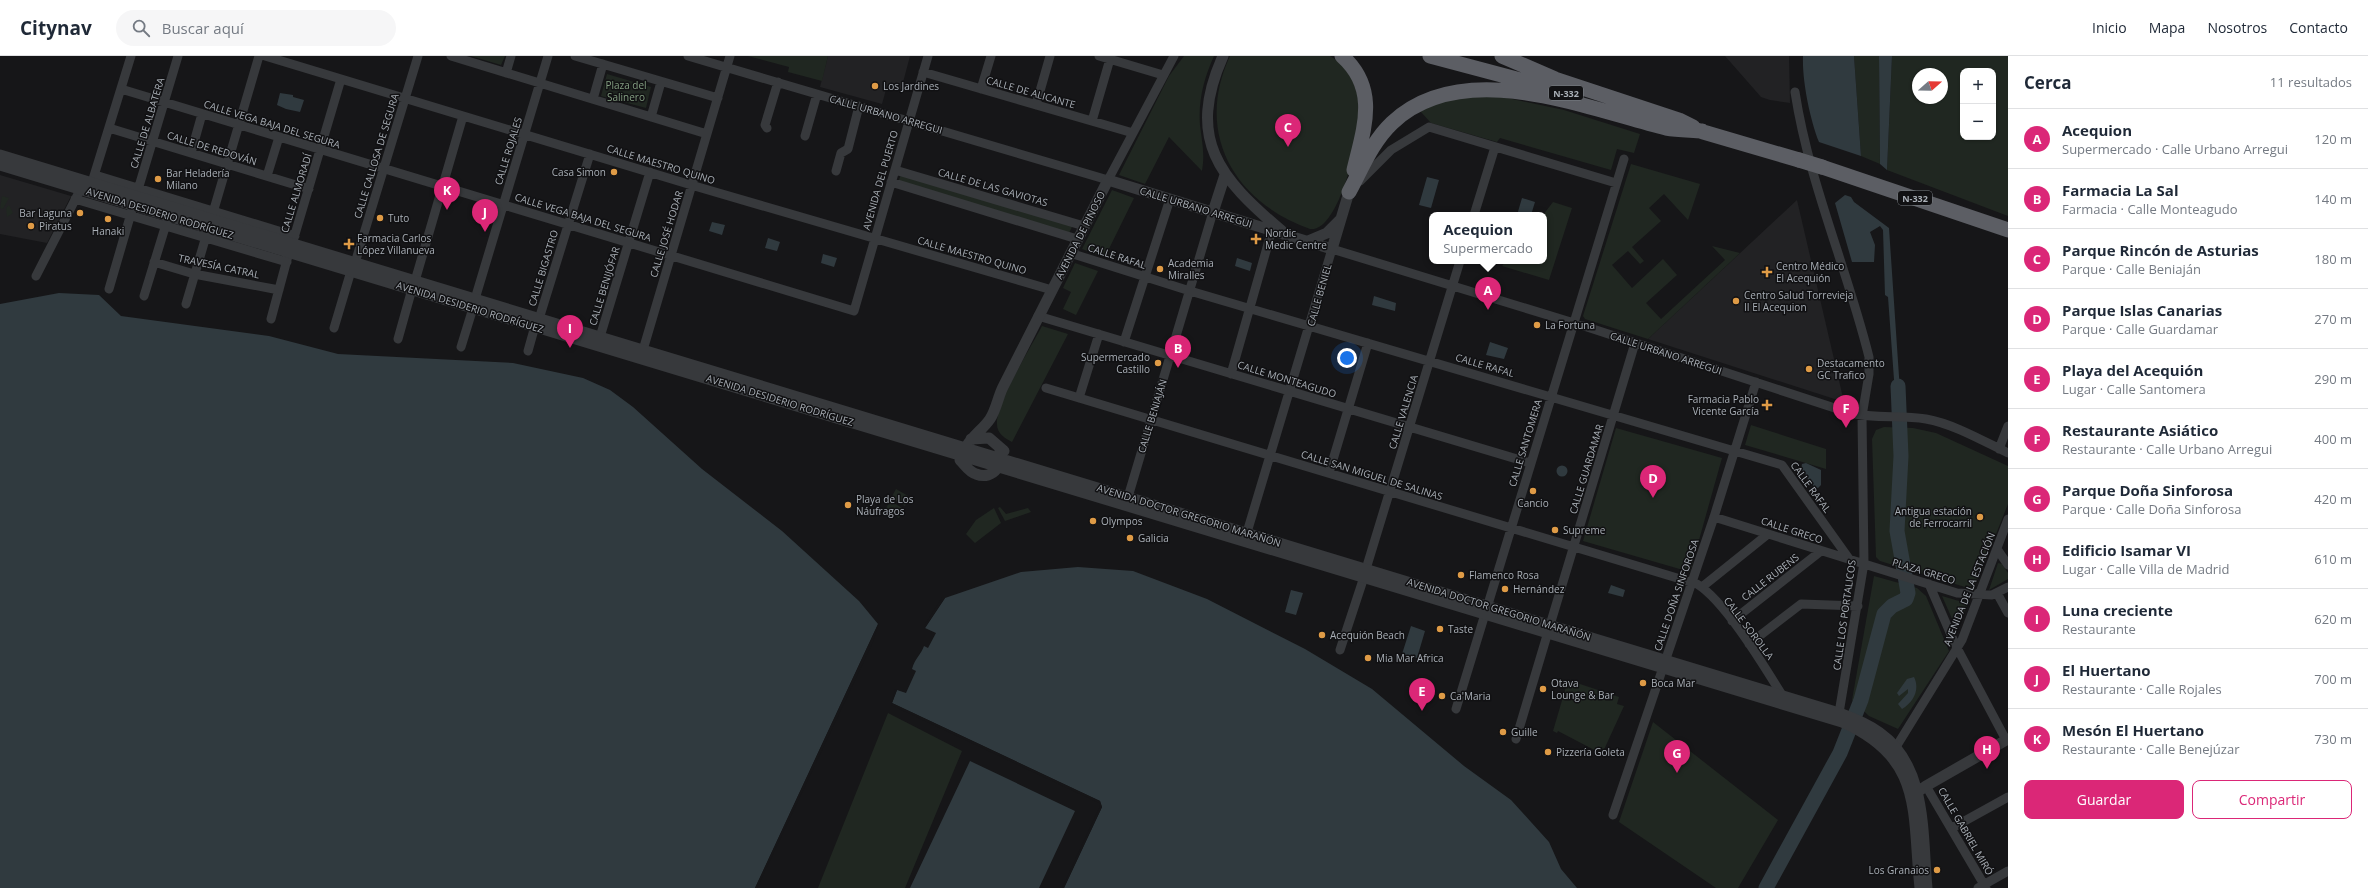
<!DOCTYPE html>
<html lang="es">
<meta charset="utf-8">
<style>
:root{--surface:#fff;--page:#f6f6f7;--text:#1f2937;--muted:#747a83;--line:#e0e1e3;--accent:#db2777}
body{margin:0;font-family:"Open Sans",sans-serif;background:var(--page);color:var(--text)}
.controls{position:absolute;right:12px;top:12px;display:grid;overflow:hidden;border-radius:8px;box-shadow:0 1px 3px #0004}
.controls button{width:36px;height:36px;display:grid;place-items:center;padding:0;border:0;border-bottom:1px solid var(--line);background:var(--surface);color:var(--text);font:20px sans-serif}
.compass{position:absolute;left:1912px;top:12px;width:36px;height:36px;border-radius:50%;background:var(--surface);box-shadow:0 1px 3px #0004;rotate:70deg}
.you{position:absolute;left:1347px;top:302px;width:14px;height:14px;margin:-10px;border:3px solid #fff;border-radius:50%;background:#1a73e8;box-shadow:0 0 0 6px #1a73e833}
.badge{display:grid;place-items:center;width:26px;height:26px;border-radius:50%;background:var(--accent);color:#fff;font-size:13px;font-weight:700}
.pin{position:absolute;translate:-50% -33px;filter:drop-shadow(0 1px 2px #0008)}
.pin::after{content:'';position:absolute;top:21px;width:14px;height:12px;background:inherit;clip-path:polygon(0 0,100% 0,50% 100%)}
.popup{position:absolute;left:1429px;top:156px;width:118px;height:52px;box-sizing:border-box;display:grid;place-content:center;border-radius:8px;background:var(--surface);filter:drop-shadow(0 1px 3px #0005);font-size:13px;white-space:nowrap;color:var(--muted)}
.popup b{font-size:15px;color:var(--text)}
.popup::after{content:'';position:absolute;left:50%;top:100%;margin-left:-8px;border:8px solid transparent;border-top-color:var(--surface)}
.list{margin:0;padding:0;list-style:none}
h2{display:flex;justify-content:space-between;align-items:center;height:52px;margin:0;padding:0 16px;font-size:17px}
h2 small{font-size:13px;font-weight:400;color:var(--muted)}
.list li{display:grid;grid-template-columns:26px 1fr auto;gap:12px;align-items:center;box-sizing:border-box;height:60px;padding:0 16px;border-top:1px solid var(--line)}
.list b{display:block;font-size:15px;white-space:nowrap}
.list p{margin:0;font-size:13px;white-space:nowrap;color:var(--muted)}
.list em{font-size:13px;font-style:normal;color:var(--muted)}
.actions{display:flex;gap:8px;padding:12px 16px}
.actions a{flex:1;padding:9px 0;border:1px solid var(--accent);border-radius:8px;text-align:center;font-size:14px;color:var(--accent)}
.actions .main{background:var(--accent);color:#fff}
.icon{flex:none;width:22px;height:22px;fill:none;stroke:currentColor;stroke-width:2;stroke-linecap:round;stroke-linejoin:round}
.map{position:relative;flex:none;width:2008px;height:832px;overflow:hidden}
header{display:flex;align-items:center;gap:24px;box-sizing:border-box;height:56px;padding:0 20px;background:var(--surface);border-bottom:1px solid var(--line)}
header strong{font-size:19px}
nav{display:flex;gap:22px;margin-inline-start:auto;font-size:14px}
.search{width:280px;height:36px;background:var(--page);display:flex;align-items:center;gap:10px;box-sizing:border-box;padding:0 14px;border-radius:22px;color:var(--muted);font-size:15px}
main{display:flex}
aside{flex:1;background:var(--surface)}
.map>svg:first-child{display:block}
.built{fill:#222224}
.green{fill:#202721;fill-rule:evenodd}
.water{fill:#303a3f}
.pier{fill:#161618}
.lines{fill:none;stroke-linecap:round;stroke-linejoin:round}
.river{stroke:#303a3f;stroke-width:15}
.minor{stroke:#37393c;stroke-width:9}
.tertiary{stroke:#37393c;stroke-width:11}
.trunk{stroke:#5c5e64;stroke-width:15}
.trunk-bridge{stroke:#5c5e64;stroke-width:15}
.poi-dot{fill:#df9b46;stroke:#111113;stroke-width:1.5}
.labels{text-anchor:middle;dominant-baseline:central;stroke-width:3;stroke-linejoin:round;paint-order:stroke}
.shield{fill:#111113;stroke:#7b8085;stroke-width:1}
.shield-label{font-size:9px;font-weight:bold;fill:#a9afb6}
.park-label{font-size:10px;fill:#849f82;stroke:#111113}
.poi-label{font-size:10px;fill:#a9afb6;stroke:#111113;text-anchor:start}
.street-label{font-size:10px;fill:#a9afb6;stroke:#111113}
</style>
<header>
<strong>Citynav</strong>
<div class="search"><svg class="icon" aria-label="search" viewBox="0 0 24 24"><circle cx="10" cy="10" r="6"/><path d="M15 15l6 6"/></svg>Buscar aquí</div>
<nav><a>Inicio</a><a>Mapa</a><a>Nosotros</a><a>Contacto</a></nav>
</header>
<main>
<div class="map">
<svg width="2008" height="832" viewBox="0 0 2008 832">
<rect width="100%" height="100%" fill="#161618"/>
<path class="built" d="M828,0H910L901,34L887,30L882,48L820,31Z
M1725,0H1789L1790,47L1770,44L1761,41Z
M0,119L71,140L47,187L0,178Z
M1797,144L1844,346L1648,283Z"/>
<path class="green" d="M471,0H505L501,9Z
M748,0H828L822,25L788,16L789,11Z
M1184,0H1214C1204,22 1198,45 1200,69C1202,86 1205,98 1202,115L1169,81L1145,128L1119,119L1169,20Z
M1230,0H1330C1345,8 1356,25 1359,41C1365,65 1341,177 1310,173C1234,146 1194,77 1230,0Z
M1854,0H1879L1880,108L1861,100Z
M1892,0H2008V160L1887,114ZM1963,15H1993V81H1963ZM1918,18H1942V42H1918Z
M607,18L651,31L646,52L601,40Z
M1498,40L1564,54L1640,78L1634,97L1617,93L1611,114L1500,82L1497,86L1431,67L1421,56C1433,39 1478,41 1498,40Z
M1631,108L1700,128L1688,164L1664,138L1649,152L1661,165L1632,191L1644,205L1640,208L1628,195L1612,209L1632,232L1663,203L1677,219L1646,247L1661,263L1725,204L1712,190L1740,197L1648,283L1585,263L1583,260Z
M901,118L1073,169L1069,177L898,127Z
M1112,134L1134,142L1105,201L1082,193Z
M2,140L9,142L3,153L0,152Z
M1553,146L1572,152L1549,224L1502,210L1506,205H1544L1543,159Z
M9,149L13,157L7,161L6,152Z
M1075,207L1098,215L1076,259L1063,253L1071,236L1063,232Z
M1042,270L1068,278L1012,386C1005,382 997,378 997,368C996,347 1031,291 1042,270Z
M1751,369L1826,393V413L1745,389Z
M1884,371L1913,372L1936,377L2008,410V448L1978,523L1973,530L1965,531L1880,505L1876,501L1872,383L1876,374Z
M1616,372L1722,402L1690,516L1583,485Z
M896,433L910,441L905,450L891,442Z
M890,445L904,453L899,462L885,454Z
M1000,451L1006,458L1028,452L1031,456L1005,465L998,452Z
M994,452L1001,467L975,487L966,478L976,464Z
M1998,507L2002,508L2008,517V523L1989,534Z
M1874,520L1917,532L1926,540L1949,595L1898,673L1869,660L1852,644Z
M1942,540L1959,545H1969L1957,574Z
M1568,624L1619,641L1617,648L1624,650L1602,698L1558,675L1557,677L1553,675Z
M888,657L962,695L905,832H818Z
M1653,666L1778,764L1738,832H1716L1619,766Z"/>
<path class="water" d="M1803,0H1854L1861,100L1819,86C1810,63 1802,25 1803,0Z
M1879,0H1892L1887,114L1880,108Z
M280,37L293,39V41L304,44L300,56L286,53L277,49Z
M1427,121L1439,124L1431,152L1419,149Z
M1845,139L1851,141L1854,146L1889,172L1901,350L1896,351L1888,241L1885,239L1883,174L1880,170L1870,176L1875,189L1874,206H1852L1835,147Z
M1522,142L1535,146L1531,159H1517Z
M712,166L725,169L722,179L709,175Z
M768,182L780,186L777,195L765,192Z
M823,198L837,202L834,211L821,207Z
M1237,202L1252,207L1250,215L1235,210Z
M59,237L99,239L121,260L269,280L338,298L513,307L583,322L610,334L633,351L702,413L782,475L859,545L878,568L755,832H0V248Z
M1374,240L1396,247L1395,255L1372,249Z
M1490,286L1508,292L1504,303L1486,299Z
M1806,407L1821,414V429L1818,432C1813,432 1806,422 1805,416L1801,414L1802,408Z
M1556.5 415a5.5 5.5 0 1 1 11 0a5.5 5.5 0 1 1-11 0Z
M1078,511L1133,515L1207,543L1305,593L1372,633L1464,710L1511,744L1549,786L1561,813L1577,832H1064L1102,751L1100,745L892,647L897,634L906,637L916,615L912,613C915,602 921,599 924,590L928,592L936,577L925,572L945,542L1021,516Z
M1611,529L1625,534L1623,541L1608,537Z
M1291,534L1303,537L1296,559L1285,556Z
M1411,570L1425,575L1417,602L1402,598Z
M1914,621C1920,633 1914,646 1902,653L1898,648L1908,637V633L1899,640L1897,637L1907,623Z
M970,705L1075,755L1039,832H910Z"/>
<path class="pier" d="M943,540L945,542L925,572L924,570Z
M879,566L873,586L757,832H755Z
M895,633L897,634L892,647L1100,745L1102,751L1064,832H1062L1100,750L1099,747L891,649Z"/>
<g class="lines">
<path class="river" d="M1766,832L1840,697L1861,644L1884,558L1892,550L1906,543L1908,537L1897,475L1901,400L1898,330"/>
<path class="minor" d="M265,0L698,131L1052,234
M451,0L707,78
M575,0L718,42
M688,0L1108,124L1174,0
M1099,0L1163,19
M923,16L1133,77
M506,17L511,0
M121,33L854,255L928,0
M981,33L991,0
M1795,36C1809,127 1847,212 1869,301V318L1862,360L1864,507L1838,663
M593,43L603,8
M1036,49L1050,0
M651,61L661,26
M1092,65L1110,3
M109,72L309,133
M767,72L765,69L778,26
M805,80L817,38
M191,97L202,58
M895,114L1084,170
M836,115L841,97L848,93L859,50
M95,119L295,180
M267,120L279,81
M93,123L131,0
M1360,125L1391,94L1429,71L1616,127
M891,126L1077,183
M137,137L178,0
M75,143L287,206
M1474,159L1495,91
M212,160L259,0
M293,185L341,23
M1070,197L1190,235L1782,409L1850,504
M154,206L194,218L279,234
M355,207L418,0
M36,220L78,138
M415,225L463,60
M109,233L132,154
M144,240L167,165
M475,243L548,0
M186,248L207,177
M1038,260L1530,407
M271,263L288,200
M539,263L590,98
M334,272L351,215
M600,281L650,116
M398,283L412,233
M1124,286L1170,143
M461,291L473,252
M643,294L730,0
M528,295L535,270
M1231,318L1272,174
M1046,332L1697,528C1725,545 1764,610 1782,639
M1079,342L1099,278
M1999,393L2008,370
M1329,417L1368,287
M1128,441L1213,156
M1714,461L1957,537L1992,539L2008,531
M1245,483L1332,193L1587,271L1850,357C1875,363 1900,359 1926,363C1954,368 1983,385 2008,397
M1997,493L2008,509
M1366,513L1460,205
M1929,528L1955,588L2006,684
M1702,531L1768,478
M1997,537L2008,557
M1732,565L1821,495
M1550,569L1635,287
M1749,588L1801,548L1858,550
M1340,594L1364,521
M1456,653L1624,103
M1516,683L1548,576
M1896,691L1962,584L2008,463
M1926,730L1986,832
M1613,759L1714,461L1756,326
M1952,772L2008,741
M1978,832L2008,815"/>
<path class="tertiary" d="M1223,0C1186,83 1219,122 1282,175
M0,99L1839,657C1853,662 1868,668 1880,677C1928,711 1922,780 1927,832
M0,109L1842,666C1924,702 1912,755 1920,832
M1213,156L1225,119
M1308,185L1327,177L1340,164
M971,383L989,382L1004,395
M960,404C965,409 969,416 976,418C994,425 1006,406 999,391
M965,409C958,388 980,378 990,363C996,354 998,341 1003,331L1108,124L1332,193L1349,136
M1913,739L1926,730L2008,683"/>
<path class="trunk" d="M1342,0C1379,33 1364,72 1354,114
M1430,0L1558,34
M1502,0L1555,23L1679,64L1693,71
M1693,73L1799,104
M1822,111L2008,174
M1349,136C1362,112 1372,86 1392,67C1463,0 1585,52 1666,72C1678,74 1691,74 1702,75"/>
<path class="trunk-bridge" d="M1799,104L1822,111"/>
</g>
<g class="poi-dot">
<circle cx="875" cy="30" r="4"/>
<circle cx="614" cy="116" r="4"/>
<circle cx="158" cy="123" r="4"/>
<circle cx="80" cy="157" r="4"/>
<circle cx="380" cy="162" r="4"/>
<circle cx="108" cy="163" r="4"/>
<circle cx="31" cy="170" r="4"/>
<path d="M1254 177h4v4h4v4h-4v4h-4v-4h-4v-4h4z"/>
<path d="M347 182h4v4h4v4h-4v4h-4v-4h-4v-4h4z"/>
<circle cx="1160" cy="213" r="4"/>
<path d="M1765 210h4v4h4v4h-4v4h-4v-4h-4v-4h4z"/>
<circle cx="1736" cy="245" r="4"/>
<circle cx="1537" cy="269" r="4"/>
<circle cx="1158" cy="307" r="4"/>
<circle cx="1809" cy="313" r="4"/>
<path d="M1765 343h4v4h4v4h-4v4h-4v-4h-4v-4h4z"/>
<circle cx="1533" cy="435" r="4"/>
<circle cx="848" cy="449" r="4"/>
<circle cx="1980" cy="461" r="4"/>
<circle cx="1093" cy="465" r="4"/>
<circle cx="1555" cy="474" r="4"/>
<circle cx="1130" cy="482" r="4"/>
<circle cx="1461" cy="519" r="4"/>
<circle cx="1505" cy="533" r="4"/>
<circle cx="1440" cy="573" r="4"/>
<circle cx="1322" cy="579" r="4"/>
<circle cx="1368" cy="602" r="4"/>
<circle cx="1643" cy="627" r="4"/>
<circle cx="1543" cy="633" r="4"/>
<circle cx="1442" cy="640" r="4"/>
<circle cx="1503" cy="676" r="4"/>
<circle cx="1548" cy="696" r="4"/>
<circle cx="1937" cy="814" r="4"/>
</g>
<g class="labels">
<g class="shield">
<rect x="1549" y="30" width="34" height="14" rx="3"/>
<rect x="1898" y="135" width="34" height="14" rx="3"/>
</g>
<g class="shield-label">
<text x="1566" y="37">N-332</text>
<text x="1915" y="142">N-332</text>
</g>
<g class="park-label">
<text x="626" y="29">Plaza del<tspan x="626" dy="12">Salinero</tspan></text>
</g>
<g class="poi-label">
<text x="883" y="30">Los Jardines</text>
<text x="606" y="116" text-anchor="end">Casa Simon</text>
<text x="166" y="117">Bar Heladería<tspan x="166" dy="12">Milano</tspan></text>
<text x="72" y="157" text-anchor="end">Bar Laguna</text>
<text x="388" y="162">Tuto</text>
<text x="39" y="170">Piratus</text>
<text x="108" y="175" text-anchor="middle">Hanaki</text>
<text x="1265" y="177">Nordic<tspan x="1265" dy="12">Medic Centre</tspan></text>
<text x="357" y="182">Farmacia Carlos<tspan x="357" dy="12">López Villanueva</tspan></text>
<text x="1168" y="207">Academia<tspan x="1168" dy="12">Miralles</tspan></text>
<text x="1776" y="210">Centro Médico<tspan x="1776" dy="12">El Acequión</tspan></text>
<text x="1744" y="239">Centro Salud Torrevieja<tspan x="1744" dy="12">II El Acequion</tspan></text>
<text x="1545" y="269">La Fortuna</text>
<text x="1150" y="301" text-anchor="end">Supermercado<tspan x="1150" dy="12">Castillo</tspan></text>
<text x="1817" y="307">Destacamento<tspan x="1817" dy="12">GC Trafico</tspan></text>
<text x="1759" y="343" text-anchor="end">Farmacia Pablo<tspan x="1759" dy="12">Vicente García</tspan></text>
<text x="856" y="443">Playa de Los<tspan x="856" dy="12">Náufragos</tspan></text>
<text x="1533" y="447" text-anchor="middle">Cancio</text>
<text x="1972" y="455" text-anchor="end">Antigua estación<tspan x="1972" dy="12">de Ferrocarril</tspan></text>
<text x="1101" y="465">Olympos</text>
<text x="1563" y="474">Supreme</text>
<text x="1138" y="482">Galicia</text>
<text x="1469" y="519">Flamenco Rosa</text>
<text x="1513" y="533">Hernández</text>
<text x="1448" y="573">Taste</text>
<text x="1330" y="579">Acequión Beach</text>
<text x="1376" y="602">Mia Mar Africa</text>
<text x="1551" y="627">Otava<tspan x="1551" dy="12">Lounge &amp; Bar</tspan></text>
<text x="1651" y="627">Boca Mar</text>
<text x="1450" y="640">Ca'Maria</text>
<text x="1511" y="676">Guille</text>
<text x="1556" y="696">Pizzería Goleta</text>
<text x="1929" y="814" text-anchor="end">Los Granaios</text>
</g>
<g class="street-label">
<text transform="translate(1031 36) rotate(16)">CALLE DE ALICANTE</text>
<text transform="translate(886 58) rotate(16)">CALLE URBANO ARREGUI</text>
<text transform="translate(147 67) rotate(-73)">CALLE DE ALBATERA</text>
<text transform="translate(272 68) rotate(17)">CALLE VEGA BAJA DEL SEGURA</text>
<text transform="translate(212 92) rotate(17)">CALLE DE REDOVÁN</text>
<text transform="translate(508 95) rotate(-73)">CALLE ROJALES</text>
<text transform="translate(376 100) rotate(-73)">CALLE CALLOSA DE SEGURA</text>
<text transform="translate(661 108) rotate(17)">CALLE MAESTRO QUINO</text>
<text transform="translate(880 124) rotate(-74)">AVENIDA DEL PUERTO</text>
<text transform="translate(993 131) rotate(16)">CALLE DE LAS GAVIOTAS</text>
<text transform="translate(296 137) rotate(-73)">CALLE ALMORADÍ</text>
<text transform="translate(1196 151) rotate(17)">CALLE URBANO ARREGUI</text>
<text transform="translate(160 157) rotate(17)">AVENIDA DESIDERIO RODRÍGUEZ</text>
<text transform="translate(583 161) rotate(17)">CALLE VEGA BAJA DEL SEGURA</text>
<text transform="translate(666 178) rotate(-73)">CALLE JOSÉ HODAR</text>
<text transform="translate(1080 179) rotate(-63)">AVENIDA DE PINOSO</text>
<text transform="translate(972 199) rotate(16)">CALLE MAESTRO QUINO</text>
<text transform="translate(1117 200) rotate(18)">CALLE RAFAL</text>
<text transform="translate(219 210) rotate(12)">TRAVESÍA CATRAL</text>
<text transform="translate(543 212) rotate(-73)">CALLE BIGASTRO</text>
<text transform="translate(604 230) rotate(-73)">CALLE BENIJÓFAR</text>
<text transform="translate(1319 239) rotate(-74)">CALLE BENIEL</text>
<text transform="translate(470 251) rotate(17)">AVENIDA DESIDERIO RODRÍGUEZ</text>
<text transform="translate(1666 297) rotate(18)">CALLE URBANO ARREGUI</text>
<text transform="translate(1485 309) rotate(16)">CALLE RAFAL</text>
<text transform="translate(1287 323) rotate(17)">CALLE MONTEAGUDO</text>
<text transform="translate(780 344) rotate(17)">AVENIDA DESIDERIO RODRÍGUEZ</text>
<text transform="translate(1403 356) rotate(-73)">CALLE VALENCIA</text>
<text transform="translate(1152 360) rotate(-73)">CALLE BENIAJÁN</text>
<text transform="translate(1525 387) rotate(-73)">CALLE SANTOMERA</text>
<text transform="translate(1586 413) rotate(-73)">CALLE GUARDAMAR</text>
<text transform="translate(1372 419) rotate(17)">CALLE SAN MIGUEL DE SALINAS</text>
<text transform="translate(1811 431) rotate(54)">CALLE RAFAL</text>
<text transform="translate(1189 459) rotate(17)">AVENIDA DOCTOR GREGORIO MARAÑÓN</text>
<text transform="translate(1792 474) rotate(18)">CALLE GRECO</text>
<text transform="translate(1924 515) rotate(17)">PLAZA GRECO</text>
<text transform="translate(1770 521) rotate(-38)">CALLE RUBENS</text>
<text transform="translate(1969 533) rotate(-68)">AVENIDA DE LA ESTACIÓN</text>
<text transform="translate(1676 539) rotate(-71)">CALLE DOÑA SINFOROSA</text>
<text transform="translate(1499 553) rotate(17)">AVENIDA DOCTOR GREGORIO MARAÑÓN</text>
<text transform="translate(1844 559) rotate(-82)">CALLE LOS PORTALICOS</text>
<text transform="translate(1749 572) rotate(53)">CALLE SOROLLA</text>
<text transform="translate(1966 775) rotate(60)">CALLE GABRIEL MIRÓ</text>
</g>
</g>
</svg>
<div class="controls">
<button>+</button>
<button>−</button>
</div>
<svg class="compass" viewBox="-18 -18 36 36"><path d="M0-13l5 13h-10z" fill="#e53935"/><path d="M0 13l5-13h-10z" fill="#747a83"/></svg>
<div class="you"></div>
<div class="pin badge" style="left:1488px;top:254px">A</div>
<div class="popup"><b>Acequion</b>Supermercado</div>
<div class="pin badge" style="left:1178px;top:312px">B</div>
<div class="pin badge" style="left:1288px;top:91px">C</div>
<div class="pin badge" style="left:1653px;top:442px">D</div>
<div class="pin badge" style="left:1422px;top:655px">E</div>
<div class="pin badge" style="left:1846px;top:372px">F</div>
<div class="pin badge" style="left:1677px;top:717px">G</div>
<div class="pin badge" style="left:1987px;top:713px">H</div>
<div class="pin badge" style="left:570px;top:292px">I</div>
<div class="pin badge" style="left:485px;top:176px">J</div>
<div class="pin badge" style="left:447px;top:154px">K</div>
</div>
<aside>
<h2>Cerca<small>11 resultados</small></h2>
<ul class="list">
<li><span class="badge">A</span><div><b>Acequion</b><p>Supermercado · Calle Urbano Arregui</p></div><em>120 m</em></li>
<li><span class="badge">B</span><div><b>Farmacia La Sal</b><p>Farmacia · Calle Monteagudo</p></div><em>140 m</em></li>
<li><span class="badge">C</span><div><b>Parque Rincón de Asturias</b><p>Parque · Calle Beniaján</p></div><em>180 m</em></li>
<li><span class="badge">D</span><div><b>Parque Islas Canarias</b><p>Parque · Calle Guardamar</p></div><em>270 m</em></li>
<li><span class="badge">E</span><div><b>Playa del Acequión</b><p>Lugar · Calle Santomera</p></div><em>290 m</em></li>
<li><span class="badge">F</span><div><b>Restaurante Asiático</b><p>Restaurante · Calle Urbano Arregui</p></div><em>400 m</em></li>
<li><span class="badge">G</span><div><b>Parque Doña Sinforosa</b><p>Parque · Calle Doña Sinforosa</p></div><em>420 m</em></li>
<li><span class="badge">H</span><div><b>Edificio Isamar VI</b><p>Lugar · Calle Villa de Madrid</p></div><em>610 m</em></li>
<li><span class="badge">I</span><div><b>Luna creciente</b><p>Restaurante</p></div><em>620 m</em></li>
<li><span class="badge">J</span><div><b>El Huertano</b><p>Restaurante · Calle Rojales</p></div><em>700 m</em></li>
<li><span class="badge">K</span><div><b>Mesón El Huertano</b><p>Restaurante · Calle Benejúzar</p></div><em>730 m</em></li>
</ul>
<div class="actions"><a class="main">Guardar</a><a>Compartir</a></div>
</aside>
</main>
